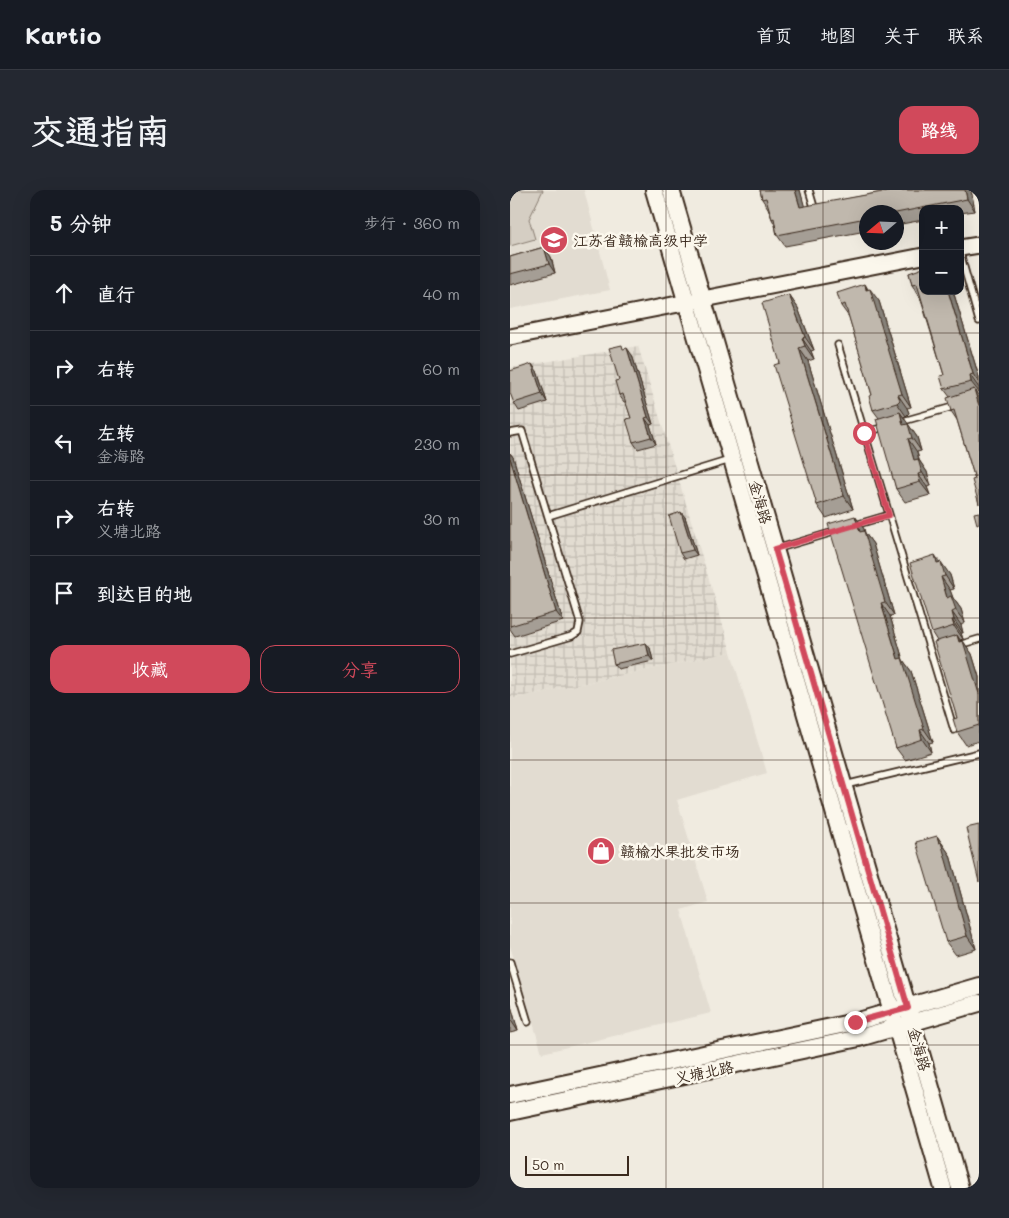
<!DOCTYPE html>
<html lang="zh">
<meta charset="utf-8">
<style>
:root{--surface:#171b24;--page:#242831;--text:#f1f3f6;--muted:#9ea1a6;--line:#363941;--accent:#d1495b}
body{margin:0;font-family:Mali,"LXGW WenKai TC",sans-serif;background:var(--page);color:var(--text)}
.controls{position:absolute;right:15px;top:15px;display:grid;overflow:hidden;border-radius:10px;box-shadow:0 5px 20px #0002}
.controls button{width:45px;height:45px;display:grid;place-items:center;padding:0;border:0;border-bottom:1px solid var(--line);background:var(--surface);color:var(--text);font:25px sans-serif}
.compass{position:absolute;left:349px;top:15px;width:45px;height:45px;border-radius:50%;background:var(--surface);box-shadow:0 5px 20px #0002;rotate:251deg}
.scale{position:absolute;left:15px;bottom:12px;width:104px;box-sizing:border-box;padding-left:5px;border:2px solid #3b2a1e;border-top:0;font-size:14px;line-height:18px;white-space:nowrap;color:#3b2a1e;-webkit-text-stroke:4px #fbf7ec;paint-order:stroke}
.stop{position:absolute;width:15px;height:15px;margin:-11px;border:4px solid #d1495b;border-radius:50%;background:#fff}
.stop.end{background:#d1495b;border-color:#fff;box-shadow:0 1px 5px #0008}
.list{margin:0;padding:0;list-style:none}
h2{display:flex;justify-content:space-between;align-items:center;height:65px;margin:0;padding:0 20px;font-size:21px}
h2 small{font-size:16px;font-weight:400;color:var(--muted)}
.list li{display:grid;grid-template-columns:32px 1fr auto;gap:15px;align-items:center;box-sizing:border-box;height:75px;padding:0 20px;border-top:1px solid var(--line)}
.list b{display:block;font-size:19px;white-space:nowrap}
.list p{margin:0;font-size:16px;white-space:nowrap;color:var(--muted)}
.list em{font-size:16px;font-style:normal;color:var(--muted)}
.actions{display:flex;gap:10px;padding:15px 20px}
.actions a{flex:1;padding:11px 0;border:1px solid var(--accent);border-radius:15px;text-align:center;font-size:18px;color:var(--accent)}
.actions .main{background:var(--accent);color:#fff}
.icon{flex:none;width:28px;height:28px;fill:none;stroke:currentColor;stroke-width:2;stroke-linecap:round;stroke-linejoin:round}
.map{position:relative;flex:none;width:469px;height:998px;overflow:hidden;border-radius:15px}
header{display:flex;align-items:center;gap:30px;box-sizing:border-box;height:70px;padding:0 25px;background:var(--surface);border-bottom:1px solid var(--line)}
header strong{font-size:24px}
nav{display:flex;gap:28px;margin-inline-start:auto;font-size:18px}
.intro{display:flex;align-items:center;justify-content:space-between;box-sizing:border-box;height:120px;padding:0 30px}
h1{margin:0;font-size:35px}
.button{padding:12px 22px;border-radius:15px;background:var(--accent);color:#fff;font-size:18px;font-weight:700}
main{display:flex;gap:30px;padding:0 30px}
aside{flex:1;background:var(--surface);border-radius:15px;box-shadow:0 5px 20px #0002}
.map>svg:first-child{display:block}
.built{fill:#e2dcd1}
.industrial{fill:url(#industrial-grid)}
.green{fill:#d5cec3;stroke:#887c70}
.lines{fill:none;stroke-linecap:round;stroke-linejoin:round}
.service-casing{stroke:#3b2a1e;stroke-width:9}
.tertiary-casing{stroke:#3b2a1e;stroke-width:19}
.secondary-casing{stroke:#3b2a1e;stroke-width:20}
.service{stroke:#fbf7ec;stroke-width:5.5}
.tertiary{stroke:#fbf7ec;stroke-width:15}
.secondary{stroke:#fbf7ec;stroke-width:16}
.wall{fill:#a59e95;stroke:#3b2a1e}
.shaded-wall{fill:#868179;stroke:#3b2a1e}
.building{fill:#c0b8ad;stroke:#3b2a1e}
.route{stroke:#d1495b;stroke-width:6}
.grid{fill:none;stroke:#3b2a1e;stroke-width:1;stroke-opacity:0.55}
.labels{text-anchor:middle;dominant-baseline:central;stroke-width:5;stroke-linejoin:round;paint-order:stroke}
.poi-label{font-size:15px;fill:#3b2a1e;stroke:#fbf7ec;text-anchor:start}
.street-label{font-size:15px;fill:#3b2a1e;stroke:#fbf7ec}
</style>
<header>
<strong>Kartio</strong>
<nav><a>首页</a><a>地图</a><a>关于</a><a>联系</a></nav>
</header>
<div class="intro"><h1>交通指南</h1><a class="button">路线</a></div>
<main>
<aside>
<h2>5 分钟<small>步行 · 360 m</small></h2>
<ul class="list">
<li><svg class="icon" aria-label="ahead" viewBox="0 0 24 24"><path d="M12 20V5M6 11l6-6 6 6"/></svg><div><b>直行</b></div><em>40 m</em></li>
<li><svg class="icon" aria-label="right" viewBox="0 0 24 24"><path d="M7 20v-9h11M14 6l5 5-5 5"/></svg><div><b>右转</b></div><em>60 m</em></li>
<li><svg class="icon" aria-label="left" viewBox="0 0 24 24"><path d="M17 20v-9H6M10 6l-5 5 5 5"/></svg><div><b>左转</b><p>金海路</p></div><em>230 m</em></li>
<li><svg class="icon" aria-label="right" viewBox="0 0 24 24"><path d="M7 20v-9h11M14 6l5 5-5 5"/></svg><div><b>右转</b><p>义塘北路</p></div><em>30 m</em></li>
<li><svg class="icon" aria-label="arrive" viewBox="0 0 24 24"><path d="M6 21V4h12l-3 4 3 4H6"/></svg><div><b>到达目的地</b></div></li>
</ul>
<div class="actions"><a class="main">收藏</a><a>分享</a></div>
</aside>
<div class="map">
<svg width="469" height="998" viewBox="0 0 469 998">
<defs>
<pattern id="industrial-grid" width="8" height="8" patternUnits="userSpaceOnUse" patternTransform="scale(1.25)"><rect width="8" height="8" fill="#e2dcd1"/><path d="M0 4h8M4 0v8" fill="none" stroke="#c3bdb3"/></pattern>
</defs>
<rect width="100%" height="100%" fill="#f0ebe0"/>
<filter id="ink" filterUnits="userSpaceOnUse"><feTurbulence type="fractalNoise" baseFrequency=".02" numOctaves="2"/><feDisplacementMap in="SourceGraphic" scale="10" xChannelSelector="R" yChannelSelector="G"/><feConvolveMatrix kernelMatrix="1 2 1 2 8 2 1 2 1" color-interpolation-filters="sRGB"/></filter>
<g filter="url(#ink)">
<path class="built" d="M0,0H74L100,100L0,119Z
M221,462L257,583L167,610L198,712L171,720L201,823L32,863L0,756V509Z"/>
<path class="industrial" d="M128,156L221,462L0,509V178Z"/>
<path class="green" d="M0,0H33L19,29L25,49L0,56Z"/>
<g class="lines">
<defs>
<path id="service" d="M299,0L304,17
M450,63L469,131
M328,155L444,540
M390,232L446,216
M0,243L12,241L70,432L68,442L62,446L0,464
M354,243L374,237
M38,326L220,270
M345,335L379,325
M266,359L327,341
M449,455L469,449
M335,595L469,563
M0,772L18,832"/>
<path id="tertiary" d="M450,58L469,55
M0,147L413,66"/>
<path id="secondary" d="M144,0L433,998
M161,0L450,998
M0,905L345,832L469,796
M0,922L349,848L469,813"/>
</defs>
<use href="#service" class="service-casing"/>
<use href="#tertiary" class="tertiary-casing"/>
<use href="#secondary" class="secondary-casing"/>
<use href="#service" class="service"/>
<use href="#tertiary" class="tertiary"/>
<use href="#secondary" class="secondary"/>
</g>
<path class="wall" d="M250,0H290L294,17L383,0H461L465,21L450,23V19H413V30L386,35V22H356V41L275,56L267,45L265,35L262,29L258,18L252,9Z
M34,57L41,67L45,83L0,95V67Z
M399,83L443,101L469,187V205H468L469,207L465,289L447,230L441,221L440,207L434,199V185L410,107L402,95Z
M358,99L369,111L401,217L397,218L399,223L396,226L393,227L407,247L411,261L407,262L409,270L417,282L421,296L417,297L420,305L395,312L386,299L369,228L363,220L362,205L339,127L331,116Z
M279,105L288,118L304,160L301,161L304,169L298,171L343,319L316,328L307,315L270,173Z
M115,159L122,165L143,234L140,235L146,254L128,259L123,252L121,228L116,212H114L109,205V190Z
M27,181L37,212L9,221L4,213Z
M0,263L3,267L53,431L5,446L0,439Z
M345,326L354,339L355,343L363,354L384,425L380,426L393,470L401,481L423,552L419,553L421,562L395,570L386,558Z
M175,327L187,365L174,369L170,363Z
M430,372L440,385L444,399L440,400L443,408L451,419L455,433L451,435L453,443H451L453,449L450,450L451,451H453L462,464L469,487V551L456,555L447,542V528L427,451L422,443Z
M140,458L143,471L108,479L104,474Z
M427,646L440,665L466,759L446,765L436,752Z
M0,812L8,841L0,843Z"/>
<path class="shaded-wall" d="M285,0H290L298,29L290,17Z
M455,0H461L465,21L457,9Z
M34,57L41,67L45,83L39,74Z
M355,94L361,104L360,99L369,111L401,217L392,204Z
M438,101H443L469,187V193L463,184Z
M279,105L288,118L304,160L295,147Z
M292,148L301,161L304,169L295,156Z
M117,158L122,165L143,234L138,227Z
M289,158L298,171L343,319L334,306Z
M22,174L27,181L37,212L32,204Z
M460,185L469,198V202L461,192Z
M464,199L469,207V216Z
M388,205L397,218L399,223L396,226L387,213Z
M390,222L407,247L411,261L393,235Z
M135,228L140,235L146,254L141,247Z
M398,249L407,262L409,270L417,282L421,296L404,270Z
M0,263L3,267L53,431L46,422L0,268Z
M408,284L417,297L420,305L410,292Z
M171,322L175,327L187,365L183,360Z
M345,326L354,339L355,343L363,354L384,425L375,412L350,342Z
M425,365L432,376L431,372L440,385L444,399L427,373Z
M431,387L440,400L443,408L451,419L455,433L437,408Z
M371,413L380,426L393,470L401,481L423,552L414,539L388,469Z
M442,422L451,435L453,443L444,430Z
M442,430L451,443L453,449L444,436Z
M447,445L454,456L453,451L462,464L469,487V504Z
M136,453L140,458L143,471L139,466Z
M410,540L419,553L421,562L412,549Z
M427,646L440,665L466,759L457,746Z
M0,812L8,841L0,829Z"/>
<path class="building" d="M250,0H285L290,17L383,0H455L457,9L386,23L356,22V28L267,45L264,28L262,29L256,8L252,9Z
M34,57L39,74L0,84V67Z
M413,78V101H438L463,184L460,185L461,192L434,199L430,186L434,185L407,94L402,95L399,83Z
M355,94L356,100L360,99L392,204L388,205L390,210L387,213L363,220L359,206L362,205L335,114L331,116L327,103Z
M279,105L295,147L292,148L295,156L289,158L334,306L307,315L264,175L270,173L252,113Z
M112,155L113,159L117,158L138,227L135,228L141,247L123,252L116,229L121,228L113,204L109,205L105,191L109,190L99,158Z
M22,174L32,204L4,213L0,203V181Z
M464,199L469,216V314L462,290L465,289L444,220L441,221L437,208Z
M390,222L393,235L398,234L402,248L398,249L404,270L408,269L412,283L408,284L410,292L386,299L366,229Z
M0,268L46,422L0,436Z
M171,322L183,360L170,363L159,326Z
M469,322V333L467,334L464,323Z
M345,326L350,342L354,341L375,412L371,413L388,469L392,468L414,539L410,540L412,549L386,558L318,334Z
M425,365L427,373L431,372L435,386L431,387L437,408L441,406L446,420L442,422L444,430H442L444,436L422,443L400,373Z
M447,445L449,452L453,451L469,504V535L447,542L443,529L447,528L424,452Z
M136,453L139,466L104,474L101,460Z
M469,635V692L456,638Z
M427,646L429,653L431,652L457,746L436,752L406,652Z"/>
</g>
<g class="lines" filter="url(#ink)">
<path class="route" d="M345,832L398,818L265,359L379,325L354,243"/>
</g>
<path class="grid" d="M156,0V998M313,0V998M0,143H469M0,285H469M0,428H469M0,570H469M0,713H469M0,855H469"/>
<defs>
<symbol id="school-disc" viewBox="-11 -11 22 22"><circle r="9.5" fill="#d1495b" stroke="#fbf7ec"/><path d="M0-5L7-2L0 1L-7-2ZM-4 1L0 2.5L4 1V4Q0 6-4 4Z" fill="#fff"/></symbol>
<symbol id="shop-disc" viewBox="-11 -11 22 22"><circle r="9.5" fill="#d1495b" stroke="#fbf7ec"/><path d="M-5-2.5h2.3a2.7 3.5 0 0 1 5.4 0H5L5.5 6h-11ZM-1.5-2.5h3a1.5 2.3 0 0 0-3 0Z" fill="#fff"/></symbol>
</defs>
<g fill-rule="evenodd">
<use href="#school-disc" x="28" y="34" width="32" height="32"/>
<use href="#shop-disc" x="75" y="645" width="32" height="32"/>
</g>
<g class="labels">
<g class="poi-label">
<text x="63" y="50">江苏省赣榆高级中学</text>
<text x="110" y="661">赣榆水果批发市场</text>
</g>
<g class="street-label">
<text transform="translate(251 312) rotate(74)">金海路</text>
<text transform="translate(410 859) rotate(74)">金海路</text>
<text transform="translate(194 882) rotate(-12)">义塘北路</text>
</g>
</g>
</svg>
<div class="controls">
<button>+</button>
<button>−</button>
</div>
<svg class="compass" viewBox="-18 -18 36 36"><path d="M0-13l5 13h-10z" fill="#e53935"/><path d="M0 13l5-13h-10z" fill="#9ea1a6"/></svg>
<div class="scale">50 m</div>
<div class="stop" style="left:354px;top:243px"></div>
<div class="stop end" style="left:345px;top:832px"></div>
</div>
</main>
